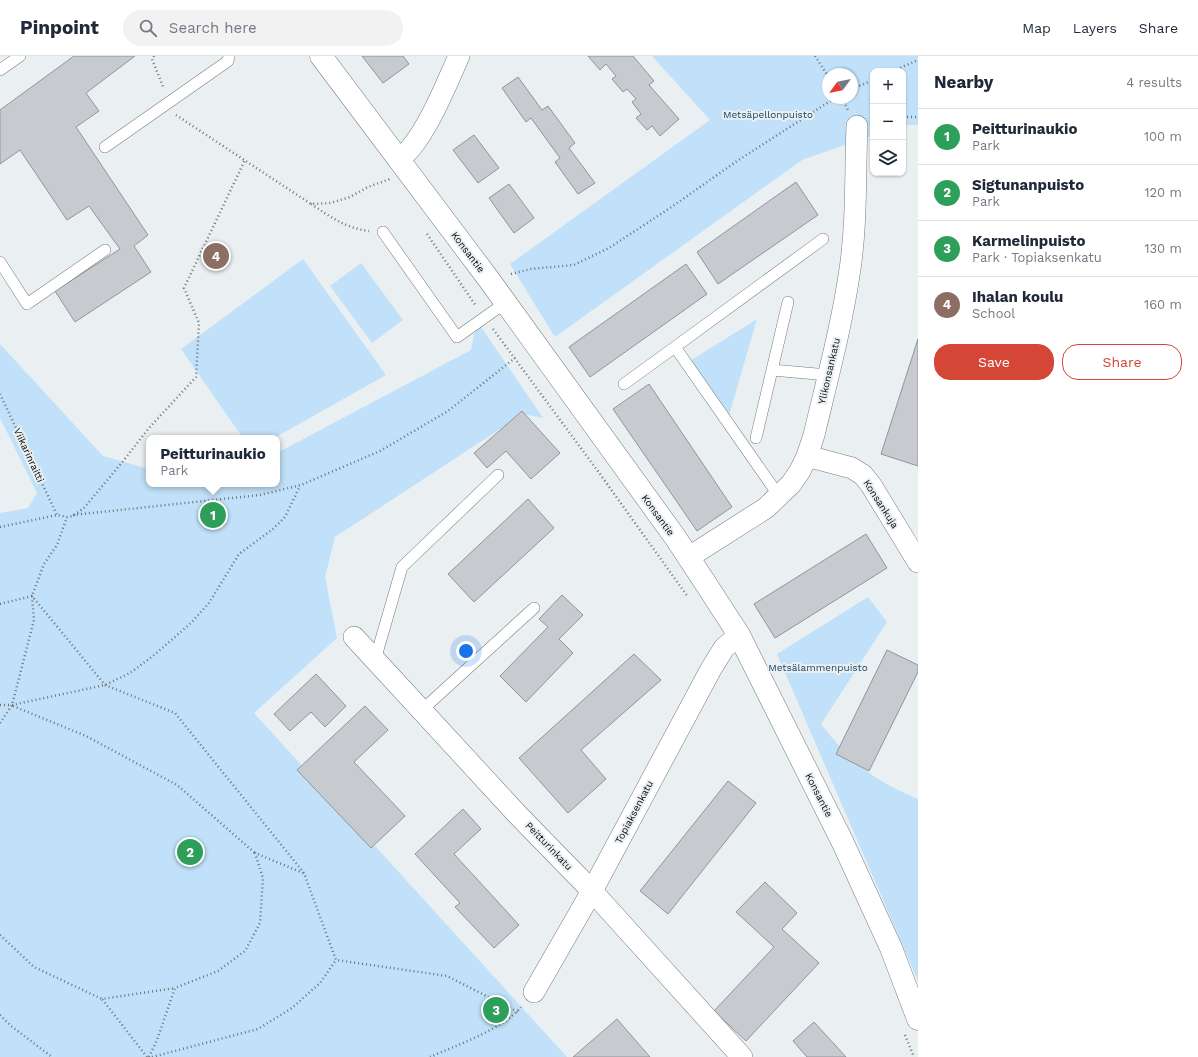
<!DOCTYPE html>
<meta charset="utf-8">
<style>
:root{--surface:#fff;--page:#f2f2f3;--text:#1f2937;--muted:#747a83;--line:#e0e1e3;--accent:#d44737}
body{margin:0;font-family:"Work Sans",sans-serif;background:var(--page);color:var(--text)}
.controls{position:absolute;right:12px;top:12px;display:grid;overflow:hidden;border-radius:8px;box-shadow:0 1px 3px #0004}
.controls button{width:36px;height:36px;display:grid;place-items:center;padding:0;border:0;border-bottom:1px solid var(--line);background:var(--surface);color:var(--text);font:20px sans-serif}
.compass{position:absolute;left:822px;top:12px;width:36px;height:36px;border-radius:50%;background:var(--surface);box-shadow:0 1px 3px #0004;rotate:237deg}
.you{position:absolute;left:466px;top:595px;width:14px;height:14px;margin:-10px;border:3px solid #fff;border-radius:50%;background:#1a73e8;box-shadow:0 0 0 6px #1a73e833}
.badge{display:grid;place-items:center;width:26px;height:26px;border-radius:50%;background:var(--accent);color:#fff;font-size:13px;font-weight:700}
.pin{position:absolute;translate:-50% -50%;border:2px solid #fff;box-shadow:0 1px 4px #0006}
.popup{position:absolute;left:146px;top:379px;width:134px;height:52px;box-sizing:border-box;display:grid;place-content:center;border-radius:8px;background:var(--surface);filter:drop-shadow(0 1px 3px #0005);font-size:13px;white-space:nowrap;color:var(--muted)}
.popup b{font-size:15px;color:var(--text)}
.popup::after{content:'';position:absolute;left:50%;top:100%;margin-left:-8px;border:8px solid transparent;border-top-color:var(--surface)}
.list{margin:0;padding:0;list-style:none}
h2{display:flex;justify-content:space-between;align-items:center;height:52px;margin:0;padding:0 16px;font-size:17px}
h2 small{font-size:13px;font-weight:400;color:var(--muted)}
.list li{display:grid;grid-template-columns:26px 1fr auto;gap:12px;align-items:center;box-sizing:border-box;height:56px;padding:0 16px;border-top:1px solid var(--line)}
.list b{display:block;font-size:15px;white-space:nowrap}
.list p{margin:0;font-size:13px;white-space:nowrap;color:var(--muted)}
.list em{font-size:13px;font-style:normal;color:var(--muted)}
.actions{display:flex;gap:8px;padding:12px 16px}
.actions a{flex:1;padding:9px 0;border:1px solid var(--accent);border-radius:16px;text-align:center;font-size:14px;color:var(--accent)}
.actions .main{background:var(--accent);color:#fff}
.icon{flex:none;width:22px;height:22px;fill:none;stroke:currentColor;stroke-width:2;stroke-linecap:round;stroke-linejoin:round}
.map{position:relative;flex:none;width:918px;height:1001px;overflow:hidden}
header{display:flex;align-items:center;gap:24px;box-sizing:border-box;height:56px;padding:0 20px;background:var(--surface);border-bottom:1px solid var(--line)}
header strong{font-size:19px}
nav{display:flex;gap:22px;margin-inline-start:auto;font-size:14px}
.search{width:280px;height:36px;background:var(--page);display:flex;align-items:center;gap:10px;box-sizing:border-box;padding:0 14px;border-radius:22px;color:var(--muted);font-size:15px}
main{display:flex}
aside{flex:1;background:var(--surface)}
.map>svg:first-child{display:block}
.green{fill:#c0e1f9;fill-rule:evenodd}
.building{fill:#c7cbcf;stroke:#919598}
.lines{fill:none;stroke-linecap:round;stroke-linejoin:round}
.lane-casing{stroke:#777b7e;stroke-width:12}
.street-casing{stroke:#777b7e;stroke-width:22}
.secondary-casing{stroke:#777b7e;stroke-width:23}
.path{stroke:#717476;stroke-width:2.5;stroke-dasharray:1 3;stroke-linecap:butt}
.lane{stroke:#fff;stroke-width:11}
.street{stroke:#fff;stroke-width:21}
.secondary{stroke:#fff;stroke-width:22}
.labels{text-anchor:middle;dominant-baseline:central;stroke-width:4;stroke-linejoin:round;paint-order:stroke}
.park-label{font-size:10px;fill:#194764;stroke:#eaeff2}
.street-label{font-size:10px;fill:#0a0b0c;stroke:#eaeff2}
</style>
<header>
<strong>Pinpoint</strong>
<div class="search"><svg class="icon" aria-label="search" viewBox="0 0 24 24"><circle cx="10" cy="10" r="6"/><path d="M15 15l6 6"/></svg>Search here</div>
<nav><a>Map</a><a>Layers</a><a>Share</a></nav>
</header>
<main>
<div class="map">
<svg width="918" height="1001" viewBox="0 0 918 1001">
<rect width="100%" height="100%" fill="#eaeff2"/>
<path class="green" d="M652,0H918V69H903V15H873V79L802,104L555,281L510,208L710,64ZM828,18H852V42H828Z
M303,203L386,319L274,382H243L181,293Z
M361,207L403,264L372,287L330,230Z
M757,263L728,363L690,305Z
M477,265L543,362L523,358L335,481L325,521L337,582L254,657L567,1001H0V457L28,452L37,437L0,362V288L103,400L149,413V428H277V397L471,294Z
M868,541L887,566L821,668C851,707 873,724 918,743V925L777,598Z"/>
<path class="building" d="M74,0H135L86,37L99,55L76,71L148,179L134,190L151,216L75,266L55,235L120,193L89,150L67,164L20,94L0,108V54Z
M362,0H403L409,8L383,27Z
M588,0H633L654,25L649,29L679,63L660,80L652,70L647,74L636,62L641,58L632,46L636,43L627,33L623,36L612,23L616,20L606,8L600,14Z
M518,21L542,54L548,50L575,87L569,92L595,127L578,138L555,106L560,102L531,62L526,66L502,32Z
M474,79L499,112L478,127L453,94Z
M796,126L818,159L718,228L697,196Z
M509,128L534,162L514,177L489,142Z
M686,208L707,238L590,321L569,291Z
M918,283V410L881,398Z
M649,328L732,451L697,475L613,353Z
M522,355L560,397L531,423L506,395L487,412L474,397Z
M528,443L554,472L474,546L448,518Z
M866,478L887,512L775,582L754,548Z
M562,539L583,559L559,583L573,597L526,646L500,620L548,571L539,563Z
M887,594L918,609V616L869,715L836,698Z
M634,598L661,624L581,694L606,723L568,757L519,702Z
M316,618L346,650L325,671L311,656L290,675L274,658Z
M365,650L388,674L354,706L405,760L371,792L297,714Z
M728,725L756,747L668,858L640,835Z
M463,753L481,773L454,798L519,869L494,892L455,851L460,847L415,798Z
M765,826L797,857L782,873L819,907L746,985L714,955L774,891L736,856Z
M617,963L650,1001H573Z
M814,966L846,1001H807L793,985Z"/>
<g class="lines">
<defs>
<path id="lane" d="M0,14L20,0
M105,91L228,5L229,0
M383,176L457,281L505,247
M0,206L27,248L105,194
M772,314L828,319
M624,328L675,291
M756,382L788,246
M779,440L675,291L823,183
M375,604L402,511L498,419
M422,654L534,552"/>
<path id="street" d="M398,103C402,100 407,97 410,93C430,69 446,29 459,0
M807,400L852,412L863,419L871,429L918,506
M689,501L766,452L791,428L800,415L807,400L814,379C827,324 842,269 850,213C857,166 855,117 857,70
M354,581L517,758L592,835L742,1001
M534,936L592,835L711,613L724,592L739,579"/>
<path id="secondary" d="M321,0L490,225L675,481L704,525L739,579L843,787L891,892L918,963"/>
</defs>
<use href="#lane" class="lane-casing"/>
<use href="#street" class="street-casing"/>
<use href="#secondary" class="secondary-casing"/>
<path class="path" d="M154,0L152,3L164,33
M815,0L828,20
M893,15L918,4
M852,33L873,24
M842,42L848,54
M176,59L311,148L331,147L350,141L368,131L390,123
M903,61H918
M311,148C331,161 345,172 369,175
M427,178L476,250
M511,218L531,213L574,209L609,192L673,150L737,105L835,42
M493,273L600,418L688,541
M0,338L57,459
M73,459L260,439L301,429L380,395L448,355L515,302
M0,471L57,459L67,461L73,460L84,452L124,404L149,372L196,321L199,267L184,232L245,104
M0,548L32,540L105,629L175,657L304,817L336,904L447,920L518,956
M0,649H12L105,629L130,617L153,600L191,567L209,547L239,498L273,473L285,461L300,430
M13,650L86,680L177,729L255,797
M0,667L12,649L34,564L32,540L44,508L57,489L67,461
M0,879L34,911L102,943
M0,959L11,970L52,1001
M905,979L914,1001
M147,1001L102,943L175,932
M149,1001L157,984L175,932L218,915L245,895L260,867L263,822L255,797L303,817
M152,1001L258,973L292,952L320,927L336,904
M430,1001C455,990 505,972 521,951"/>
<use href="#lane" class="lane"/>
<use href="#street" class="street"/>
<use href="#secondary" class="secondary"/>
</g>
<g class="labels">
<g class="park-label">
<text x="768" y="58">Metsäpellonpuisto</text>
<text x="818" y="611">Metsälammenpuisto</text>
</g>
<g class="street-label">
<text transform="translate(468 196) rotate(53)">Konsantie</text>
<text transform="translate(829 315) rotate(-77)">Ylikonsankatu</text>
<text transform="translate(29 399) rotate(65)">Viikarinraitti</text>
<text transform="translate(881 448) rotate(57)">Konsankuja</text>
<text transform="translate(658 459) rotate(54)">Konsantie</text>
<text transform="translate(819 739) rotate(63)">Konsantie</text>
<text transform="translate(634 756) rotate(-62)">Topiaksenkatu</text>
<text transform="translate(549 790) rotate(46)">Peitturinkatu</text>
</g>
</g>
</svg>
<div class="controls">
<button>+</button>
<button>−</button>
<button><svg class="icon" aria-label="layers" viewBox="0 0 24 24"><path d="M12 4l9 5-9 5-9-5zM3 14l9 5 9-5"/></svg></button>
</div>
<svg class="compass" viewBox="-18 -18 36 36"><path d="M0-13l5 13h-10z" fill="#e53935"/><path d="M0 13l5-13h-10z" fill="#747a83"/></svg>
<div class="you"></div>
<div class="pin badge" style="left:213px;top:459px;background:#2e9e5b">1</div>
<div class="popup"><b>Peitturinaukio</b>Park</div>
<div class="pin badge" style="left:190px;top:796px;background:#2e9e5b">2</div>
<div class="pin badge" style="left:496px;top:954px;background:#2e9e5b">3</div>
<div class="pin badge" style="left:216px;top:200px;background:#8d6e63">4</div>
</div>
<aside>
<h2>Nearby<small>4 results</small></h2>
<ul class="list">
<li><span class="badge" style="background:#2e9e5b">1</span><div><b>Peitturinaukio</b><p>Park</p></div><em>100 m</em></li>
<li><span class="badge" style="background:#2e9e5b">2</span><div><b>Sigtunanpuisto</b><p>Park</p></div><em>120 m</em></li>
<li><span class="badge" style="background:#2e9e5b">3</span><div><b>Karmelinpuisto</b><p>Park · Topiaksenkatu</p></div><em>130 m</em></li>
<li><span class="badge" style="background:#8d6e63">4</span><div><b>Ihalan koulu</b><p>School</p></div><em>160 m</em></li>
</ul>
<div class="actions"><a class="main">Save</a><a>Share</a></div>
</aside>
</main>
